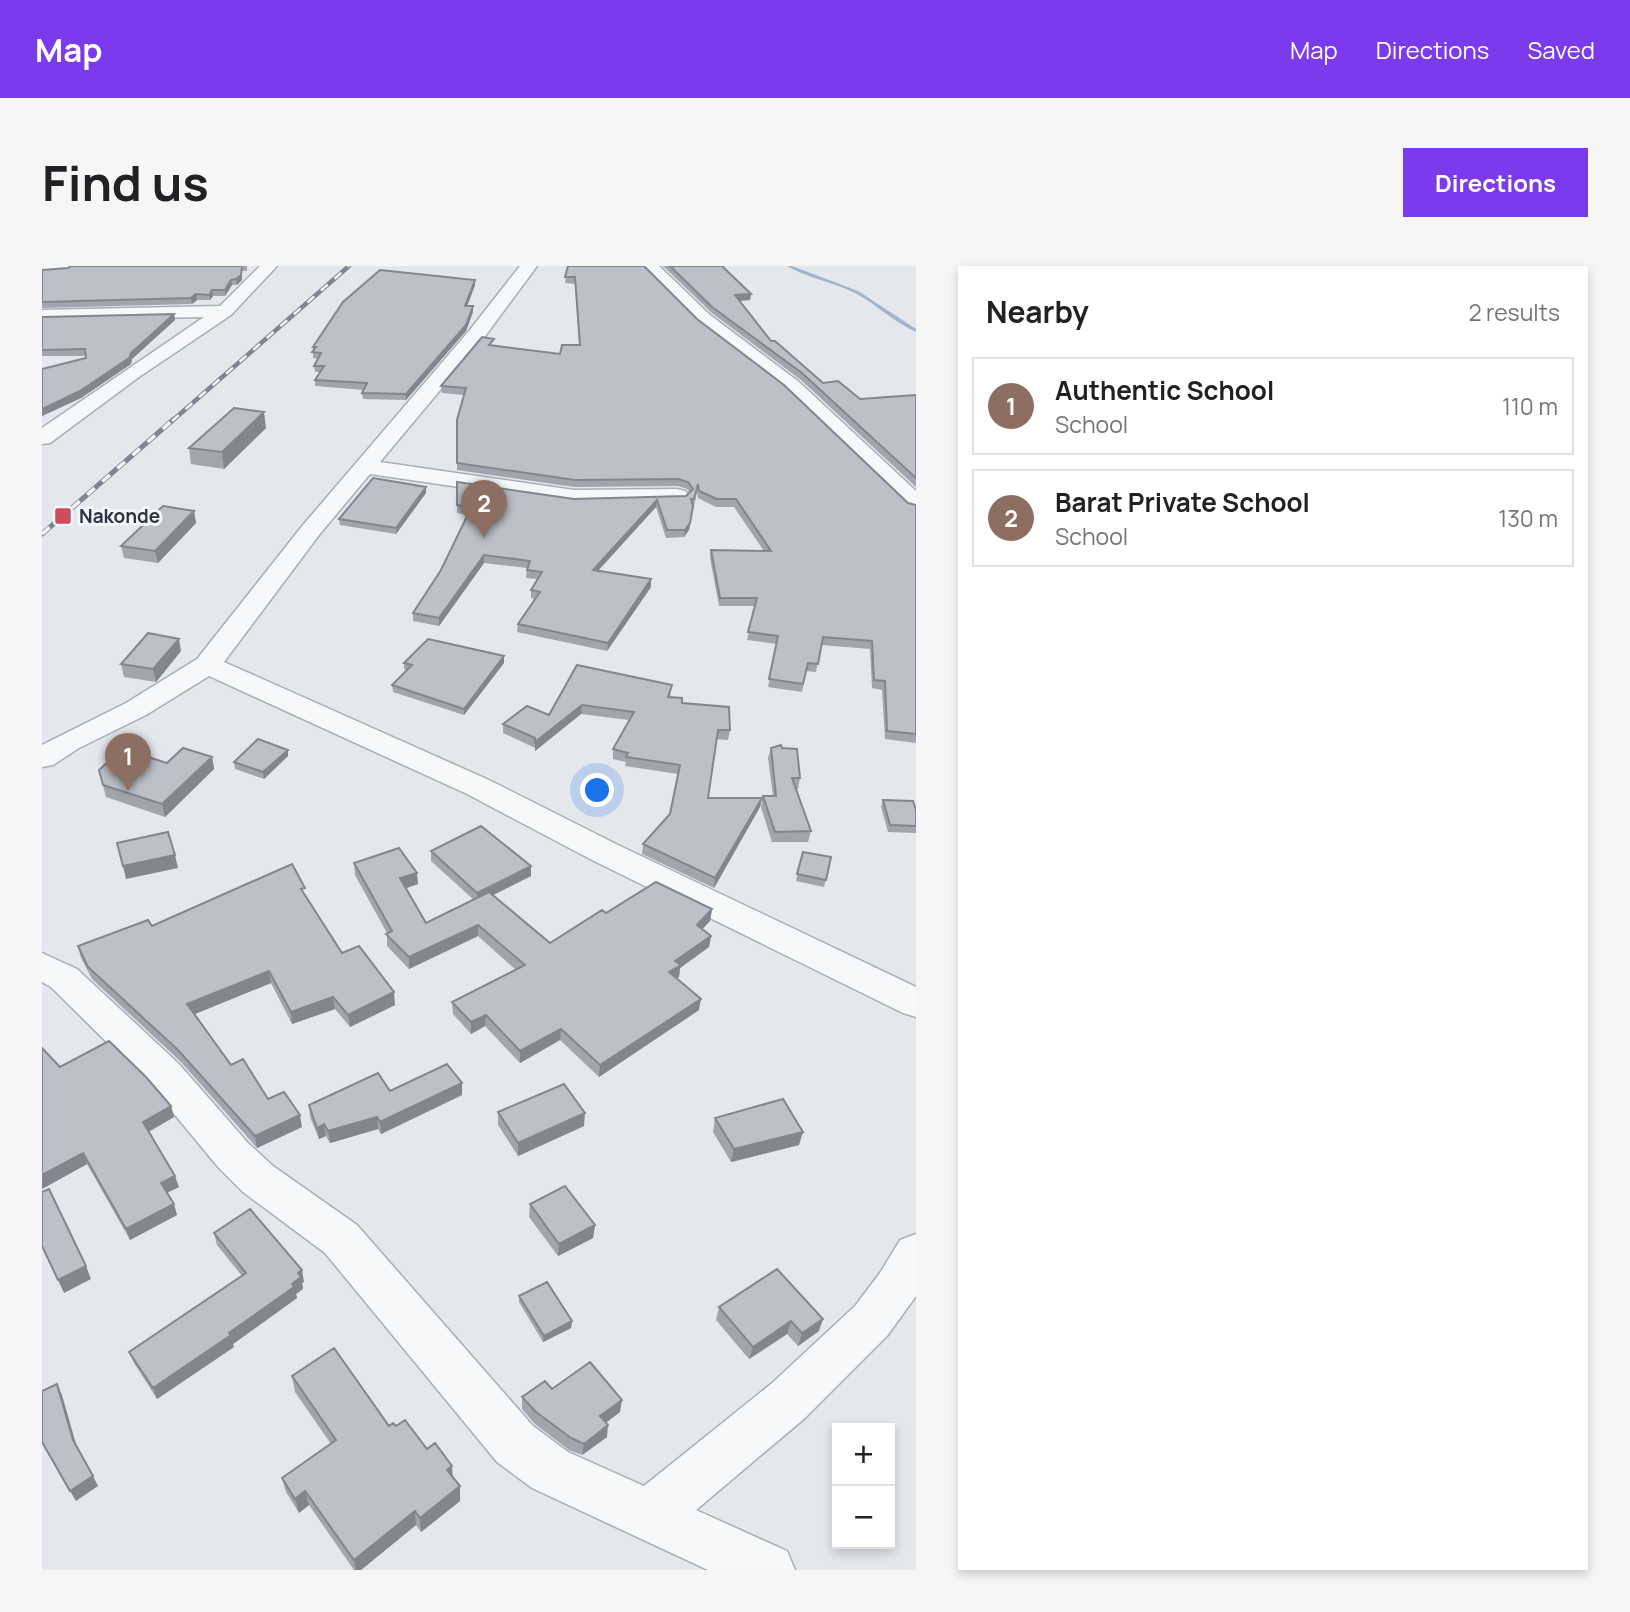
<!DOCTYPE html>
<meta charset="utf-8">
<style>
:root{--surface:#fff;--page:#f6f6f6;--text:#202124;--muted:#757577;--line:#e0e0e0;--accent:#7c3aed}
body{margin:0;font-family:Manrope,sans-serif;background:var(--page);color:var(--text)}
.controls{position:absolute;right:21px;bottom:21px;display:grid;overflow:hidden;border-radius:0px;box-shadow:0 4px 10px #0003}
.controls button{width:63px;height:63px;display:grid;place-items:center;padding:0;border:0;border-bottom:2px solid var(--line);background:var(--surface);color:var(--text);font:35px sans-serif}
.you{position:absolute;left:556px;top:525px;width:24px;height:24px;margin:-18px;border:5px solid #fff;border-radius:50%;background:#1a73e8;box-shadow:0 0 0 10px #1a73e833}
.badge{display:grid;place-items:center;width:46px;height:46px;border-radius:50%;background:var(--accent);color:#fff;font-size:23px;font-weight:700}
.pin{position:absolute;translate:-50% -58px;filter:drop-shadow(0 2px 4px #0008)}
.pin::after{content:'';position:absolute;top:37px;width:24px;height:21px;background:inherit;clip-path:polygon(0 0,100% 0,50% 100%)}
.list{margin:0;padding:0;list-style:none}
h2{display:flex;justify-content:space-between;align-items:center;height:91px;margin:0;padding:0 28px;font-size:30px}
h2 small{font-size:23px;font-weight:400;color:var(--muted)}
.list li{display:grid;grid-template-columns:46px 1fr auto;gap:21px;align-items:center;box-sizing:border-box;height:98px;margin:0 14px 14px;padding:0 14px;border:2px solid var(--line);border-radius:0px}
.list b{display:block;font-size:26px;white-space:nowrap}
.list p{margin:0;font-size:23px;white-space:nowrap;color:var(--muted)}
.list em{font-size:23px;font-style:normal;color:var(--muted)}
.map{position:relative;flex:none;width:874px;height:1304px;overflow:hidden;border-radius:0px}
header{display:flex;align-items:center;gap:42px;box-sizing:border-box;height:98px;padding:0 35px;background:var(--accent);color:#fff}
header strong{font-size:33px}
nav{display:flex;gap:38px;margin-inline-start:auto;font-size:24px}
.intro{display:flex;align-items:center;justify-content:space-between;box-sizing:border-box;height:168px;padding:0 42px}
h1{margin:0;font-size:49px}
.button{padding:18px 32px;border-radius:0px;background:var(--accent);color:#fff;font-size:24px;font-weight:700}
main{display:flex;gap:42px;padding:0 42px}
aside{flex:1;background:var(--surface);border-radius:0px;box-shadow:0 4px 10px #0003}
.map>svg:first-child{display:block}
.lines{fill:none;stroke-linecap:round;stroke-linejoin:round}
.stream{fill:#a0b4cb;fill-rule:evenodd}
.minor-casing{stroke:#a9aeb6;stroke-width:3}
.minor{fill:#f7f8fa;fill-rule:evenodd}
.rail-far1-casing{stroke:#7e8695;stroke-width:4.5}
.rail-casing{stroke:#7e8695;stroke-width:5}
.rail-far1{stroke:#f4f6f9;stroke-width:2.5;stroke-dasharray:9;stroke-linecap:butt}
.rail{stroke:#f4f6f9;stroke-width:3.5;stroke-dasharray:10;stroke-linecap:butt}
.wall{fill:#a1a5ad}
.shaded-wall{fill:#83868d}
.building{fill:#bbc0c9;stroke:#83868d;stroke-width:2}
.poi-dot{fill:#cd4d5f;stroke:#f4f6f9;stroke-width:2.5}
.labels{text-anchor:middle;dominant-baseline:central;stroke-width:6;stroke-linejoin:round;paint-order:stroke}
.far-poi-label{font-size:19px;font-weight:bold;fill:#2c3444;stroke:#f4f6f9;text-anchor:start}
</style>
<header>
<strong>Map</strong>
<nav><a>Map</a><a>Directions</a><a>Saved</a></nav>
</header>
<div class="intro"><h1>Find us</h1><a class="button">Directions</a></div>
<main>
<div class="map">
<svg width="874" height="1304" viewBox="0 0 874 1304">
<rect width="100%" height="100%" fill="#e4e7ec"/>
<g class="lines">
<path class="stream" d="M745,0H750L816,25L874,63V66C852,56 834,38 813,27C791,16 766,12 745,0Z"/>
<defs>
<path id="minor" d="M0,0H35L27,5L0,7Z
M218,0H235L189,49L97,111L8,177L0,178V162L162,51L0,54V44L178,40Z
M478,0H495L441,73L338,196L532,224L635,223L643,225L647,230L643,235L532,238L328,208L277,269L182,396L447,514L576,579L874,721V751L861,747L552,595L425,528L167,410L104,449L37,482L11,499L0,501V479L84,437L155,393L261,259L427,65Z
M599,0H617L668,49L757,116L874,225V245L866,243L743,124L656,57Z
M0,687L35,703L137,798L206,877L231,900L315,959L491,1160L526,1186L602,1220L729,1118L813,1040L838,1007L858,974L874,968V1030L845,1070L763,1152L654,1244L745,1285L753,1304H666L490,1222L455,1196L283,987L201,926L176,901L109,820L9,721L0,716Z"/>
</defs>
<use href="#minor" class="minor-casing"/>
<use href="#minor" class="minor"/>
<defs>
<path id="rail-far1" d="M130,155L307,0"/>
<path id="rail" d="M0,268L132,153"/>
</defs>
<use href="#rail-far1" class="rail-far1-casing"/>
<use href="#rail" class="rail-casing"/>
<use href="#rail-far1" class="rail-far1"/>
<use href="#rail" class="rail"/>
</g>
<path class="wall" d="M29,0H205V5H200V14L195,19H190L183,30H171L168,34H155L150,38L0,42V4L26,2Z
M526,0L655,53L866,237L874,239V477L843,473L840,424L830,422L828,383L779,379L774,406L764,405L760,426L726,421L735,378L705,374L713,340H677L668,292L669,284L722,285L692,241H674L656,232L655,226L647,264L642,271L624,272L614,241L557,304L609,321L565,385L475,366L476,358L493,333L489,332V324L496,313L484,312L485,302L442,297L397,360L371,355V347L399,304L425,249L415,247V216L532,233L644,230L647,226L645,223L636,220L532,221L415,204V154L422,129L400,127L399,120L452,79L518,88L537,79L533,18L523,17Z
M621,0H680L709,28L708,34L698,35L729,75L781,117L818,133L874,129V221L759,114L670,47Z
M433,14V19L425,40H431V46L424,65L364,134L321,133L320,127L322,124L273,120V114L278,106H273L272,100L276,93L271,92V81Z
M132,48L133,54L90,93L89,98L39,132L0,150V103L44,92V90H0V51Z
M224,162L182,203L149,198L147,182Z
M384,227L354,268L298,259L297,253Z
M152,245L154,257L116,297L82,292L79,280Z
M139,385L114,416L82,411L79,398Z
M362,397H462L422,449L351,426L350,419L365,404L362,403Z
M535,399L629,428L628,431L688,464L686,474L674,473L666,532H720L718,541L672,622L600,588L601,578L628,548L636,508L583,500L584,496L571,493V483L587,454L539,448L493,485V482L461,467V458L507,449Z
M729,482H740L758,512L756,523H754L769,565L766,576H730L719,541L721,530H731L726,492Z
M246,484V490L222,513L193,503L192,496Z
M170,491L172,503L123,551L64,531L57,504Z
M841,534L874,544V567L846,566L839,541Z
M389,585L489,600V610L451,629L508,677L564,647L670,643L668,655L660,663L669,670L667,681L638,702L637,711L634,713L657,744L557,811L518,774L478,797L443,760L429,768L411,748L410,736L474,704L436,670L367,703L345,680V667L313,609L312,597L376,618L364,622L384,657L432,634L389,595Z
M761,586L789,591L782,621L754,615Z
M264,630L300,687L353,739L308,761L293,743L250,758L229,717L153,748L189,799L226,833L260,861L215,882L139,796L50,713L39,692L36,680L110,660Z
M18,801L129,840L132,851L107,866L137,921L125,927L135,949L88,974L45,898L0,923Z
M420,817V829L339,868L336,863L288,877L284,870L277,873L268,851L267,839L348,825Z
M456,846L542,860L476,890L456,859Z
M673,852L757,879L689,896L671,866Z
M488,938L553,959L551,972L516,990L487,951Z
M172,967L262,1016L260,1017L261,1023L254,1028L255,1032L191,1078L192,1081L115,1133L92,1097L87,1086L200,1010L175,979Z
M735,1003L777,1065L756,1080L745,1068L707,1093L674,1054L677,1041Z
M477,1030L530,1055L529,1062L501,1076L477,1036Z
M250,1110L347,1160H354L385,1183L418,1220V1235L379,1266L374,1259L319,1304H312L267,1239L257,1247L244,1226L240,1212L289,1178L253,1126Z
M480,1131L578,1146L564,1156L565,1171L540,1189L527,1184L493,1158L480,1143Z"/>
<path class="shaded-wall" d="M200,0V14L195,19L194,13Z
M189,14L190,19L183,30V24Z
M433,14V19L423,46V40Z
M170,24L171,30L168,34L167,29Z
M154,28L155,34L150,38L149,32Z
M709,28L708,34L692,35L693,29Z
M431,40V46L424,65L364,134V128Z
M132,48L133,54L90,93L89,98L39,132L0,150V143L89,87Z
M222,146L224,162L182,203L180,186Z
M384,221V227L354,268V262Z
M615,234L614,241L550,311L551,304Z
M651,240L647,264L642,271L643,264Z
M152,245L154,257L116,297L113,285Z
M442,289V297L397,360V352Z
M609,313V321L565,385L566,377Z
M137,373L139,385L114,416L111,403Z
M462,390V397L422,449V443Z
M540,439L539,448L493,485V476Z
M246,484V490L222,513L221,506Z
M170,491L172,503L123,551L120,538Z
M720,532L718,541L672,622L673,612Z
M133,589L136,602L84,613L81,600Z
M489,600V610L435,637V627Z
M375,607L376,618L359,624L358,612Z
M670,643L668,655L653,671L655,659Z
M436,659V670L367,703V691Z
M669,670L667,681L638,702L637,711L625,718L627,706L633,695Z
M227,705L229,717L148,750L145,738Z
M352,726L353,739L308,761L306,749Z
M291,731L293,743L250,758L249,746Z
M659,733L657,744L557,811L558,799Z
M444,749L443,760L429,768V756Z
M519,763L518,774L478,797V785Z
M420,817V829L339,868L338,856Z
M129,840L132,851L104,867L101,856Z
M543,847L542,860L476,890V877Z
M258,849L260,861L215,882L213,870Z
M335,851L336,863L288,877L286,865Z
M282,858L284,870L277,873L275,862Z
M761,866L757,879L689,896L692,883Z
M41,887L45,898L0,923V909Z
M133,910L137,921L122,928L119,917Z
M132,938L135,949L88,974L84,963Z
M553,959L551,972L516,990L517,978Z
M44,1000L49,1013L22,1027L16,1014Z
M260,1004L262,1016L260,1017L261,1023L254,1028L255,1032L191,1078L192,1081L115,1133L111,1122L187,1067Z
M781,1053L777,1065L756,1080L760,1067Z
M530,1055L529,1062L501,1076L502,1070Z
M749,1055L745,1068L707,1093L711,1081Z
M15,1118L20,1129L36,1185L31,1174Z
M580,1134L578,1146L557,1162L558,1150Z
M566,1159L565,1171L540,1189L542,1178Z
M410,1200L411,1214L405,1204Z
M51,1210L56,1220L34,1235L28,1225Z
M418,1220V1235L379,1266L378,1252Z
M263,1225L267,1239L257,1247L253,1233Z
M373,1245L374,1259L319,1304H314L312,1294Z"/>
<path class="building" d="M29,0H200L199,9L194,13L189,14L183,24H170L167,29L154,28L149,32L0,36V4L26,2Z
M526,0H602L655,53L742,119L866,237L874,239V468L845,465L843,415L832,414L830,375L781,371L776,398L766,397L761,418L727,413L736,370L706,366L715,332H678L669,284L729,285L694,233H675L657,225L656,218L652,233H649L651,240L648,257L643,264H625L615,234L551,304L609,313L566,377L476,358L498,326L489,324L500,306L485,304L488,295L442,289L397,352L371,347L399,304L429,242L415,239V216L532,233L644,230L651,223L646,216L636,213L533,214L415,197V154L424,122L399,120L440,71L452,73L447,79L518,88L520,79H538L533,11H523Z
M628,0H680L709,28L693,29L729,75H733L781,117L796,115L818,133L874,129V212L760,107L670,41Z
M338,4L433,14L423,40H431L424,59L364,128L320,127L325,117L273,114L282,100H272L279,87L270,86L274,81H271L301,36Z
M132,48L89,87L87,92L38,125L0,143V103L44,92L43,83L0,84V51Z
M192,142L222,146L180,186L147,182Z
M331,212L384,221L354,262L297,253Z
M121,240L152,245L113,285L79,280Z
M106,367L137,373L111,403L79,398Z
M386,373L462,390L422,443L350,419L370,399L362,397Z
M535,399L630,419L626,431L640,432V437L687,441L688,464H676L666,532H720L673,612L601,578L628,548L638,499L584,491L586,487L571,483L592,446L540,439L493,476V472L461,458L485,440L507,449Z
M216,473L246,484L221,506L192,496Z
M739,479L740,482L755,483L758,512H750L769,565L733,566L721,530H734L729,482Z
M141,482L170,491L120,538L61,519L57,504L80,483L125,497Z
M841,534L871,535L874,544V560L848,559Z
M439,560L489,600L435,627L389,585Z
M126,566L133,589L81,600L75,577Z
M357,582L375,607L358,612L384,657L447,626L508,677L560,644L564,647L614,616L670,643L655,659L669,670L633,695L639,699L627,706L659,733L558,799L519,763L478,785L444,749L429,756L410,736L483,699L436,659L367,691L344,668L350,665L312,597Z
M761,586L789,591L784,614L755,608Z
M250,598L263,622L259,623L300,687L317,680L352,726L306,749L291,731L249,746L227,705L145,738L189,799L201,793L226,833L242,826L258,849L213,870L136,784L46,701L36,680L106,654L110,660Z
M67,775L104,811L129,840L101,856L133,910L119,917L132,938L84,963L41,887L0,909V782L18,801Z
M405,798L420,817L338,856L335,851L286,865L282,858L275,862L267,839L336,807L348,825Z
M522,818L543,847L476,877L456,846Z
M741,833L761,866L692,883L673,852Z
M523,920L553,959L517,978L488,938Z
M7,923L44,1000L16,1014L0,980V926Z
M208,943L260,1004L256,1007L259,1011L250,1018L252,1021L187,1067L189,1069L111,1122L87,1086L204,1007L172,967Z
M735,1003L781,1053L760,1067L749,1055L711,1081L677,1041Z
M505,1016L530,1055L502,1070L477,1030Z
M292,1082L347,1160L351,1157L354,1160L363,1154L385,1183L393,1177L410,1200L405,1204L418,1220L378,1252L373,1245L312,1294L263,1225L253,1233L240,1212L294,1174L250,1110Z
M548,1096L580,1134L558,1150L566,1159L542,1178L529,1172L494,1146L480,1131L503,1115L510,1123Z
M15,1118L31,1174L51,1210L28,1225L0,1176V1125Z"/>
<rect class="poi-dot" x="12" y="241" width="18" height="18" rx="3.5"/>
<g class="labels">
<g class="far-poi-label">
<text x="37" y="250">Nakonde</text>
</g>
</g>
</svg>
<div class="controls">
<button>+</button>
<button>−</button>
</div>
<div class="you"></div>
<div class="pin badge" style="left:86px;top:525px;background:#8d6e63">1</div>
<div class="pin badge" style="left:442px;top:272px;background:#8d6e63">2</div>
</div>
<aside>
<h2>Nearby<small>2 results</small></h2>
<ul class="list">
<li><span class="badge" style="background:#8d6e63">1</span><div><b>Authentic School</b><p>School</p></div><em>110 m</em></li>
<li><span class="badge" style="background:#8d6e63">2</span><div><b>Barat Private School</b><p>School</p></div><em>130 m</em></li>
</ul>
</aside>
</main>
